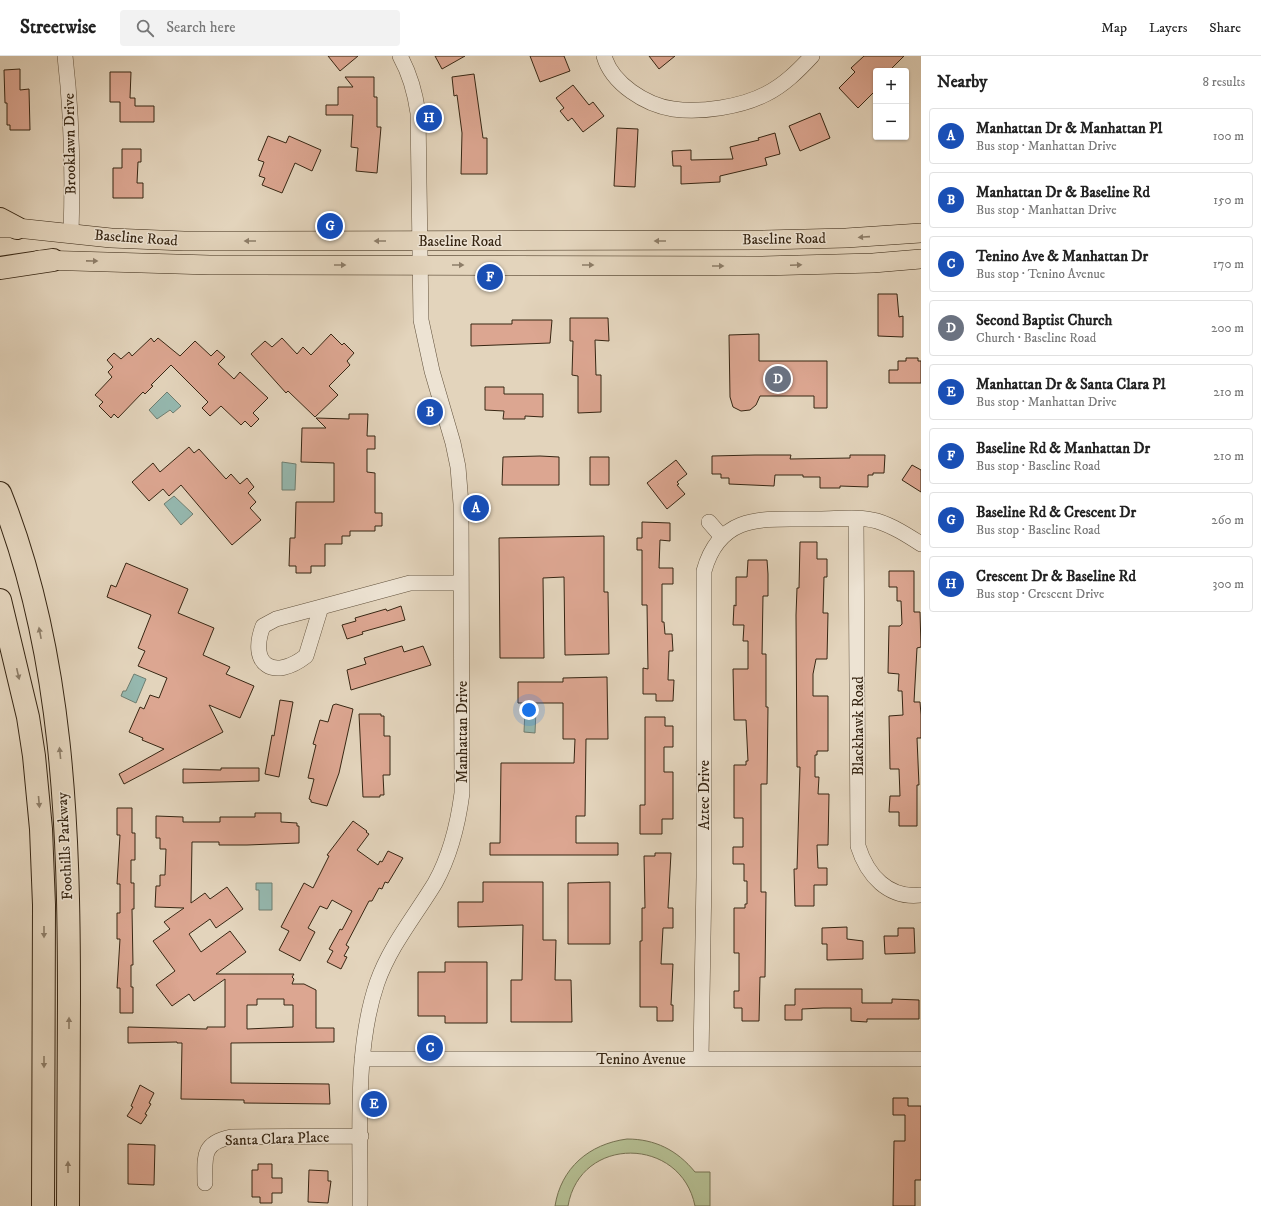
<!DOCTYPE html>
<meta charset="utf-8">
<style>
:root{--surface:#fff;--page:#f2f2f2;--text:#222;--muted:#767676;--line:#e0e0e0;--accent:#8f2418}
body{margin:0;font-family:"IM FELL DW Pica",serif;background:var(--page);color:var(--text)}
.controls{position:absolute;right:12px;top:12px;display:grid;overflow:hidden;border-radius:4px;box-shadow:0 1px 3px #0004}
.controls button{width:36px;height:36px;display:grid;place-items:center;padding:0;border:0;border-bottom:1px solid var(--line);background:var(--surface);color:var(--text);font:20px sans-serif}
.you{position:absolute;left:529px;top:654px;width:14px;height:14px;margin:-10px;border:3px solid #fff;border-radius:50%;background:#1a73e8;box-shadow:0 0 0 6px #1a73e833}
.badge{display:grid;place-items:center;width:26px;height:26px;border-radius:50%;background:var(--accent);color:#fff;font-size:13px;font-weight:700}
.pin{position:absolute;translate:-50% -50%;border:2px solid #fff;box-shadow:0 1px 4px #0006}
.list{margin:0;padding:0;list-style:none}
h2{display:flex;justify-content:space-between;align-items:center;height:52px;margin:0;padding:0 16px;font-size:17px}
h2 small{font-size:13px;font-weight:400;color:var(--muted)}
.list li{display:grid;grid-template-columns:26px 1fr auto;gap:12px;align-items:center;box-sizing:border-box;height:56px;margin:0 8px 8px;padding:0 8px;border:1px solid var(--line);border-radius:4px}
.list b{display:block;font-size:15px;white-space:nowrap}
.list p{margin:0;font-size:13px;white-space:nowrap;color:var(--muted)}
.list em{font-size:13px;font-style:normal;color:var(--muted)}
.icon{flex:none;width:22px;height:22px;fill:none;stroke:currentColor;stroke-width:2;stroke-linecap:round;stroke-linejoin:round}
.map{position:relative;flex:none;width:921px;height:1150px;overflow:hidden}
header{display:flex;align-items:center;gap:24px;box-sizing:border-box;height:56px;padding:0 20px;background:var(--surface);border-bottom:1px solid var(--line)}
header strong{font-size:19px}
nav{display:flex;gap:22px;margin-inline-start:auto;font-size:14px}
.search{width:280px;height:36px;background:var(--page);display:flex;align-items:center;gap:10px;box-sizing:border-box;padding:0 14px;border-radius:4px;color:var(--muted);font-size:15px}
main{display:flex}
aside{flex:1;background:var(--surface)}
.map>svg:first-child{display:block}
.green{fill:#b4bd91;stroke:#767252}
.water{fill:#95b8af;stroke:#6f7e71}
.building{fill:#dca691;stroke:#372613;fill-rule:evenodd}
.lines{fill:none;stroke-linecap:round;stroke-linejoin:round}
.minor-casing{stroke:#62523d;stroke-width:16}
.major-casing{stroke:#372613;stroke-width:20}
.highway-casing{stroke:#372613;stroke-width:24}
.minor{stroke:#ede3d3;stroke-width:15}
.major{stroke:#e3d4bc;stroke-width:19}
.highway{stroke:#e3d4bc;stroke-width:22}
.oneway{fill:#8d7d68}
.labels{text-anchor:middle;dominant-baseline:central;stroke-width:3;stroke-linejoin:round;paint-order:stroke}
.street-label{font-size:15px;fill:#372613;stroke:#ede3d3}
</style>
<header>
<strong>Streetwise</strong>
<div class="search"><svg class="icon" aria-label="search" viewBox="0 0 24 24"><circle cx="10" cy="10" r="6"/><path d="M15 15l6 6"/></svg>Search here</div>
<nav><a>Map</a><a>Layers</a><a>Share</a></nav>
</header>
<main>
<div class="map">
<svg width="921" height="1150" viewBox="0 0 921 1150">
<rect width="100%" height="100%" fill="#e3d4bc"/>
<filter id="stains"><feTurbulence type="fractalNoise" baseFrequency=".005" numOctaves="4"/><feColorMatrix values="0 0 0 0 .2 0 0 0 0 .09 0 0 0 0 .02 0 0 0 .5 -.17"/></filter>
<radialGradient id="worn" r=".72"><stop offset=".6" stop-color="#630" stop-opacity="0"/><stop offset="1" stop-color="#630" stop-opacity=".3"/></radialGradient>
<path class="green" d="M627,1083C655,1083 677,1094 695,1116H710V1150H695C681,1080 580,1079 568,1150H555C561,1112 589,1088 627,1083Z"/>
<path class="water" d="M167,336L181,350L173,357L170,354L157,363L149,354Z
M282,406L296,408L295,434H282Z
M174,440L193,458L181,469L164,448Z
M134,618L146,623L136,647L121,640L123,635H126Z
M525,654H536L535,677L524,676Z
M256,827H272V854H259V834H256Z"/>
<path class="building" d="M328,0H358L340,15Z
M435,0H465L442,13Z
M530,0H564L570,15L540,26Z
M649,0H675L659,13Z
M864,0H904L889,15H876V34L858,52L839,32L855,16L851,12Z
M20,13V34L29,33L30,74H10V69H7V47H5L4,14Z
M110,16H131L130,42H135V50H154V66H120V46H110Z
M474,18L483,82H487V118H461L462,77L457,39L454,40L452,21Z
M345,21H374V41H377V71H381L377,117L356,115L358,92L351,91L353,59H326V49H338V31H353Z
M573,29L589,49L593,46L604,60L583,76L572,62L568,65L560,55L564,52L556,42Z
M820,57L830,82L800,95L789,70Z
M617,72L638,73L635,131L614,130Z
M775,77L780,98L765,102L767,109L720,120V126L681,128V110H673L672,95L691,94V104L733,103L730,91L759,84L758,82Z
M268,80L286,87L289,80L321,94L312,115L295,107L282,137L262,129L265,122L259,120L264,106L258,104Z
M122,93H141V106H138L137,127H143V142H113V112H122Z
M878,238H897L899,261L903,260V281L878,280Z
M570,262H608L609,285L595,284L596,319H601V356L578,357V320L572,319L573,285H570Z
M512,264H552L550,287L471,290V268H512Z
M331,278L342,289L344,287L354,297L347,305L350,309L329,330L338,339L315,361L288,335L286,337L251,298L265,285L272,291L282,282L297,298L303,291L311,299Z
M759,278V305H827V352H814V340H760L756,349L750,354L741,355L733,351L730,341L729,279Z
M151,282L154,286L158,282L180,300L195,285L211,300L217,294L225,301L218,308L234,323L240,316L268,342L253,357L259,363L251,371L245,365L241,369L221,350L210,360L202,352L208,346L171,309L151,329L153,330L145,338L143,336L118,362L114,358L111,362L99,350L103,346L95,339L112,321L108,316L113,311L107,304L114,297L121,303L129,296L132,300Z
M906,302H918V305H921V327H889V314H898V305H906Z
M485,331H504V338H543V361L525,360V363H503L504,355L485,354Z
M349,358H368L367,380H375V393H367V416L375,417V457H382V470H375V475H350V480H342V488H325V510H311V517H296V510H289L290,482H295L296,446H334V407L301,406L302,372H326L316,362L349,363Z
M189,391L194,397L199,393L226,423L231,418L240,428L247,422L254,431L248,437L256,446L250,452L261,464L232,489L181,429L169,440L163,433L149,445L132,426L153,407L160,416Z
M755,399H791L790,403L850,402V399H885L884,417H873V419H868V431L840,430V432H820V421H803V419H775L774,430L729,428V422H721V418H712V400Z
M540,400L559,401V429H502L503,401Z
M590,401H609V429H590Z
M676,404L687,418L677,426L679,428L677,429L685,438L667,453L647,427Z
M912,409L921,414V436L902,424Z
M642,466L670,467V485L660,484L659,512H673V528H662V566H664L665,578H672L673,595H669L668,624H674L673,645H656V638H643V612L648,613L647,549H642V494H637V482H642Z
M604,480V536H608L609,598L565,599L564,521L543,522L544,602H500L499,482Z
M800,486H817V503H827V521H824L823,557H828L827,603H816L813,618V640H828V695H817V699H815V721H819L818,738H829L828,789H817L818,812H827V829H814V850H795L794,813H797L800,711H797L796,559L797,532H799Z
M748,504H767L768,518V540H763L762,598H766V651H768L767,728H761V836H766L765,921H760L759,965H742V952H734V935H739V897H734V852H745V848H747V825H744V808H733V791H743V762H734V709H746V705H748L746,664H734L733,613H748V585H743L744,569H733L734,549L736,550V521H747Z
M126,507L188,533L178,557L214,572L203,599L230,611L226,618L254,630L240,662L209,649L223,676L124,728L119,718L164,693L142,684L143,682L129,676L140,651L144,653L150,639L159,642L167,622L138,610L145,595L138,592L151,559L107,541L111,529L116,531Z
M889,515H914V556H920L921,591L917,592L914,646H920L921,659V682H917L919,729H917V770H899V756H889L890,740H900L899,713H890L889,660L903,659L902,635H898L899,618L888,617L889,570H900L902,568L901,545H897V531H889Z
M401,550L405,564L362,576L363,578L347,583L342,569L356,565L355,562L386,553L387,555Z
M402,590L404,596L423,590L431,609L351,634L347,614L366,608L364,602Z
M607,621L608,683H586L585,760H576V787H618V799H490V787H500L501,707H574L575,683H563V647H518V626H563V622Z
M280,644L293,646L279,721L265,718L272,679L274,680Z
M336,648L353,653L339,717L327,750L311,746V744L309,743L314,723L308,722L316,689L313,688L320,664L328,666L333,649Z
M359,658H381V660H384V680H390V719H383L384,739H380V741H363Z
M645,661H665V670H673V691H664V716H673V763H662V778H640V749H645Z
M221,712H259V725L183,727V713L221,714Z
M117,752H132V777H135V804H131V827H134V853H132L133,909H131V931H133V957H120V932H117L120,883H117V857H120V828H117L120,779H117Z
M255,757H281V766L297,767V770H299V787L247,789H219V786H192L191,847L205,837L210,843L227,831L243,853L216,872L210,863L189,878L201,896L230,875L246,896L216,918H294L292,921L294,923L292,928H304L316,934V972H334V986L231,987V1027L329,1028L330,1048L244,1047V1044L181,1043L182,987H177V986L128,987V971L207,973V971H225V923L194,945L189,938L172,950L156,929L175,915L153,885L170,873L164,866L184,852L155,851L156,830H160V819H165L166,793H160V782H156V760L183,761V766H220V761H255ZM257,943H284V949H293V971L247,973V949H257Z
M353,765L367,775L366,776L369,778L357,794L378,809L380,805L382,806L388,795L403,802L388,827L385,826L382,833L379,832L372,845H369L346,889L349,891L344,900L347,901L341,913L327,906L333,895L329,893L340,873L342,874L352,855L332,844L327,853L320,850L308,872L315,876L300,905L279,894L289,875L281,871L304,827L313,832L329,800L327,799Z
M655,797H671L668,852H673V872H663L661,908H673L671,949H673V965H657V951H640V885H642V852H645L644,800H655Z
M483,826H543V884H556L555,924H571L572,966H511V924H522L523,869L458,871V846H483Z
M610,826V888H568V827Z
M847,871V883L863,885V903L827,904V888H822V872Z
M898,872H914L915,897L885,898L884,880H898Z
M445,906H487V967H445V960H418V916H445Z
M795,933H862V947H892V943L919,944V963H867V966L851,965V952H823L802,953V964H785V949H795Z
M140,1029L154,1037L149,1047L151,1048L145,1058L147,1059L141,1068L127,1060L133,1051L131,1050Z
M893,1042H908V1050H921V1124H915V1150H893L894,1085H905V1059H893Z
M128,1088L155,1089L154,1129L128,1128Z
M258,1108H272V1122H282V1137H272V1147H260V1141H252V1114H258Z
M309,1114L328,1115V1125H331L328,1147L308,1146Z"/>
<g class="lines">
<defs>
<path id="minor" d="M65,0C72,59 73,118 71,177
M604,0C612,28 646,49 673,53C701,57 741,51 766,38C784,29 798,15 812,0
M856,463L858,790C867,819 888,843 921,839
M709,466L722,481
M321,551L306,600C274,625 248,609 263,570L276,563Z
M321,551L410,527H461
M701,1002L704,821V515C721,454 768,464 819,463C837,463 860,460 877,465C893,470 907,479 921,488
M362,1003H921
M205,1127C205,1102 201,1087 231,1081L361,1080
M360,1150C361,1079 354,994 377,927C390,890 415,860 435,827C450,800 458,768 462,737L461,448L458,411L453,387L432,315L421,264L418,57C415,36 410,18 400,0"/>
<path id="major" d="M1,172H17L111,182L184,185L764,184L846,182L921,177
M39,204L210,209L760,210L873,207L921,203"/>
<path id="highway" d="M0,163L17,172
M0,212L53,204
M0,437C64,597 69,774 69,944C69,1012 68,1081 68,1150
M0,544L28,661L34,700L41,773L44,849L43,1150"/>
</defs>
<use href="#minor" class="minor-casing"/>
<use href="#major" class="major-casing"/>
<use href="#highway" class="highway-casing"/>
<use href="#minor" class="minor"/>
<use href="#major" class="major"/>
<use href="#highway" class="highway"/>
</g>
<defs><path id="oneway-solid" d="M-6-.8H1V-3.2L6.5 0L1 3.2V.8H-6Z"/></defs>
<g class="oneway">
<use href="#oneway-solid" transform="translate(864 181) rotate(176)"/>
<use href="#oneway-solid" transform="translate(250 185) rotate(-180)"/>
<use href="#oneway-solid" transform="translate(380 185) rotate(180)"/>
<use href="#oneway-solid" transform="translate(660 185) rotate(180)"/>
<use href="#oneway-solid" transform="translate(92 205) rotate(1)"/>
<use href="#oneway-solid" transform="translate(340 209)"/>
<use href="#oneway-solid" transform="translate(458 209)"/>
<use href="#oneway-solid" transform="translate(588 209)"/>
<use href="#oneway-solid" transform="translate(796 209) rotate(-2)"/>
<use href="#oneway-solid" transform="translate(718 210)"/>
<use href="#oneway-solid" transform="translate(40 577) rotate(-101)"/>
<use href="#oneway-solid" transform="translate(18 618) rotate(77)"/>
<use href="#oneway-solid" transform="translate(60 697) rotate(-96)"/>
<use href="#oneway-solid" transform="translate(39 746) rotate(85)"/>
<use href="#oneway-solid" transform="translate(44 876) rotate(90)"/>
<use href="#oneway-solid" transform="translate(69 967) rotate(-90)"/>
<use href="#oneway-solid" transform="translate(44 1006) rotate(90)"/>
<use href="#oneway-solid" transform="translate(68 1111) rotate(-90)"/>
</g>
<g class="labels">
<g class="street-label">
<text transform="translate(70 88) rotate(-91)">Brooklawn Drive</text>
<text transform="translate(136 182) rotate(4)">Baseline Road</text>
<text transform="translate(784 183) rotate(-1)">Baseline Road</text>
<text x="460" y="185">Baseline Road</text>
<text transform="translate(858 670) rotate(-90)">Blackhawk Road</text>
<text transform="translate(462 676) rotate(-90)">Manhattan Drive</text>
<text transform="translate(704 739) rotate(-90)">Aztec Drive</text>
<text transform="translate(65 790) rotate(-93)">Foothills Parkway</text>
<text x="641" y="1003">Tenino Avenue</text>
<text transform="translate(277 1083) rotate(-2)">Santa Clara Place</text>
</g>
</g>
<rect width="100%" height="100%" filter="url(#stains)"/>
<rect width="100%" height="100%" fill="url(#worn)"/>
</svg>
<div class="controls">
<button>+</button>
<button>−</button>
</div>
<div class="you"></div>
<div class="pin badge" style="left:476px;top:452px;background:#1a4fb4">A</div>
<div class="pin badge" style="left:430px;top:356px;background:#1a4fb4">B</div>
<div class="pin badge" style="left:430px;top:992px;background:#1a4fb4">C</div>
<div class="pin badge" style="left:778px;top:323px;background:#6b7280">D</div>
<div class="pin badge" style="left:374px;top:1048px;background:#1a4fb4">E</div>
<div class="pin badge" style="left:490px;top:221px;background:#1a4fb4">F</div>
<div class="pin badge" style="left:330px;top:170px;background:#1a4fb4">G</div>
<div class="pin badge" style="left:429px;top:62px;background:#1a4fb4">H</div>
</div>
<aside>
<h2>Nearby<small>8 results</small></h2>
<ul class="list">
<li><span class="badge" style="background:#1a4fb4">A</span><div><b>Manhattan Dr &amp; Manhattan Pl</b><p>Bus stop · Manhattan Drive</p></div><em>100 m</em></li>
<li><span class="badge" style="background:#1a4fb4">B</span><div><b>Manhattan Dr &amp; Baseline Rd</b><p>Bus stop · Manhattan Drive</p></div><em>150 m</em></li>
<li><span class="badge" style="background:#1a4fb4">C</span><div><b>Tenino Ave &amp; Manhattan Dr</b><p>Bus stop · Tenino Avenue</p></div><em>170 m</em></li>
<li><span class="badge" style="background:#6b7280">D</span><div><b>Second Baptist Church</b><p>Church · Baseline Road</p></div><em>200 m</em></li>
<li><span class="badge" style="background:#1a4fb4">E</span><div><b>Manhattan Dr &amp; Santa Clara Pl</b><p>Bus stop · Manhattan Drive</p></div><em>210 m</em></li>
<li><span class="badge" style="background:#1a4fb4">F</span><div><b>Baseline Rd &amp; Manhattan Dr</b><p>Bus stop · Baseline Road</p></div><em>210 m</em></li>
<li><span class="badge" style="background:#1a4fb4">G</span><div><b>Baseline Rd &amp; Crescent Dr</b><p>Bus stop · Baseline Road</p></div><em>260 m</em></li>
<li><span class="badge" style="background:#1a4fb4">H</span><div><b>Crescent Dr &amp; Baseline Rd</b><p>Bus stop · Crescent Drive</p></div><em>300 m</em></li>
</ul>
</aside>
</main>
